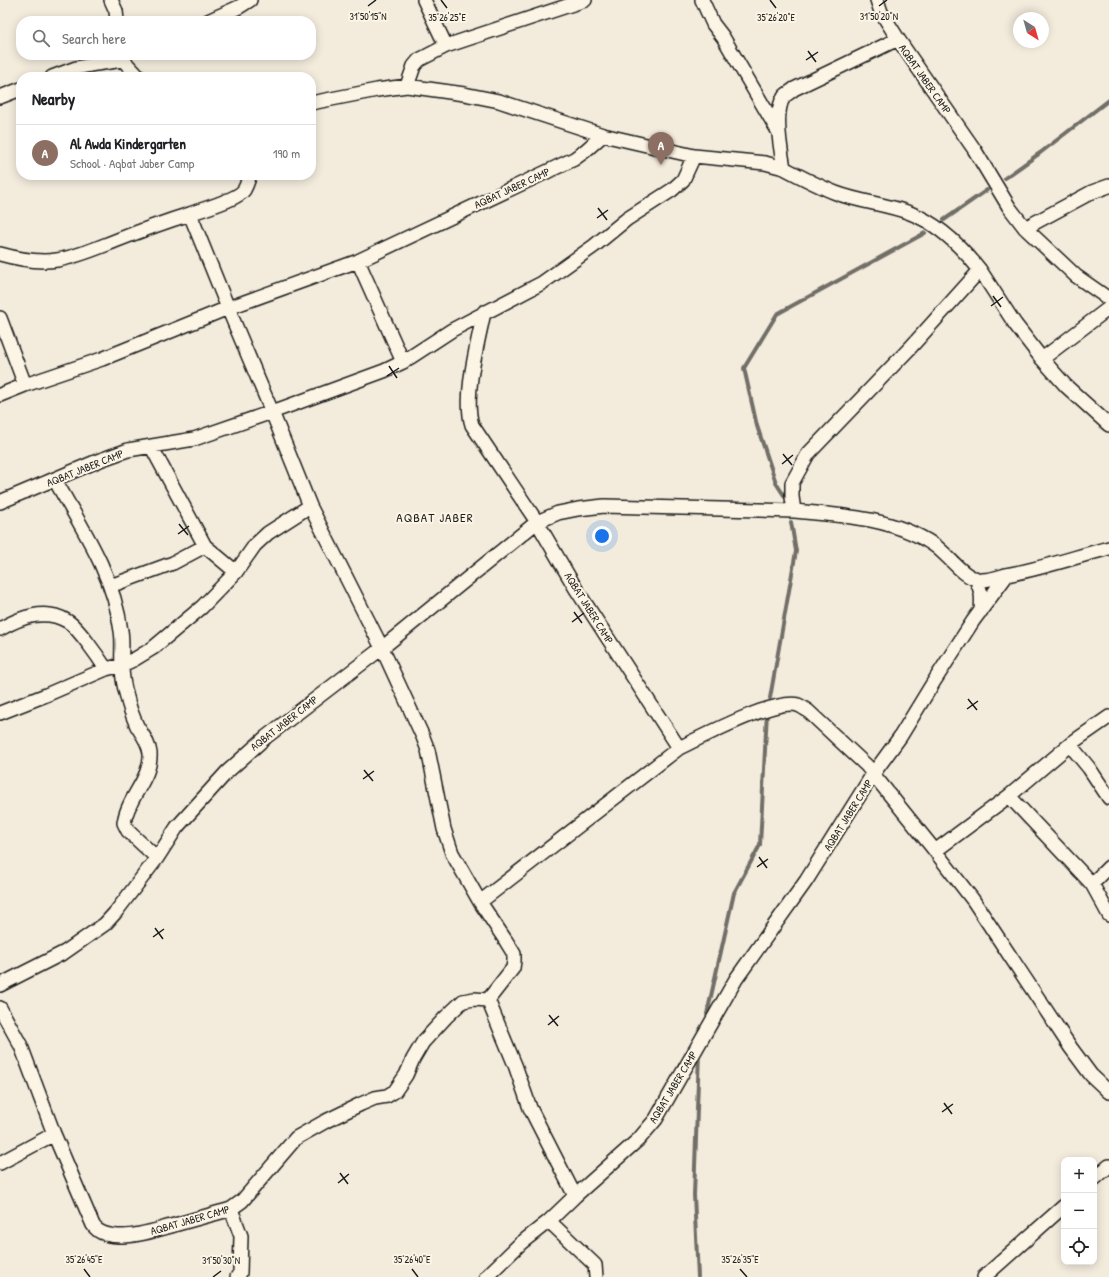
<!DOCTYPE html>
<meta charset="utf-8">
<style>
:root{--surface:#fff;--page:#f6f6f6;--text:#202124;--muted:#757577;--line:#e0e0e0;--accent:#db2777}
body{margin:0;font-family:"Patrick Hand",sans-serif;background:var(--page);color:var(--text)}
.controls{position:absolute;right:12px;bottom:12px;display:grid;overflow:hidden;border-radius:8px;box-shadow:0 2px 10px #0003}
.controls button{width:36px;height:36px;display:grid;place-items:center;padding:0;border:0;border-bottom:1px solid var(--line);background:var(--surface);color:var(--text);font:20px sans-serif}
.compass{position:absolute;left:1013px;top:12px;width:36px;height:36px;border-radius:50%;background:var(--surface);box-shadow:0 2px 10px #0003;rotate:143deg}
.you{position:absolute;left:602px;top:536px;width:14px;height:14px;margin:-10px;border:3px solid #fff;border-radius:50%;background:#1a73e8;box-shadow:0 0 0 6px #1a73e833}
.badge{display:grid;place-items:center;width:26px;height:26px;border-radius:50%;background:var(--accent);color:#fff;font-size:13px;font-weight:700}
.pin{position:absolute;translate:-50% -33px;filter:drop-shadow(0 1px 2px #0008)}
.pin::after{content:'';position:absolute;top:21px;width:14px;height:12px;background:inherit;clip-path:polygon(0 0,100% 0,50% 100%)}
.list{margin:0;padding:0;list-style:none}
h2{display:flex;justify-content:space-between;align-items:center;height:52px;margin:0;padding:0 16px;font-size:17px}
h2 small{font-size:13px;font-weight:400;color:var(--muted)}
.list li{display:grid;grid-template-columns:26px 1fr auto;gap:12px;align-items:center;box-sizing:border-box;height:56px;padding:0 16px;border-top:1px solid var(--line)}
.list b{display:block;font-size:15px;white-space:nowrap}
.list p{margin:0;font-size:13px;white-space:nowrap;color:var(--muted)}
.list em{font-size:13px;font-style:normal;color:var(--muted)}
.icon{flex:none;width:22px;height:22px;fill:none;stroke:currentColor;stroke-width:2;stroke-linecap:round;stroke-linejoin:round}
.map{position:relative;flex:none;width:1109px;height:1277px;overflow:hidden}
.search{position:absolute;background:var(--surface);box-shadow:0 2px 10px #0003;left:16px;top:16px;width:300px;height:44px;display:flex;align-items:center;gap:10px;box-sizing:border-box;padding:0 14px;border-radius:16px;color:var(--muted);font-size:15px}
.panel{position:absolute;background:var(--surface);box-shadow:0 2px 10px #0003;left:16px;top:72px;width:300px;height:108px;border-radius:16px}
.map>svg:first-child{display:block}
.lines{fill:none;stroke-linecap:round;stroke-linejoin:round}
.stream{stroke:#716e68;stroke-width:4}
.street-casing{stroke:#1c1c1c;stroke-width:16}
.street{stroke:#fcf5e5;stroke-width:13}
.ticks{fill:none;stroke:#1c1c1c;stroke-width:1.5}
.labels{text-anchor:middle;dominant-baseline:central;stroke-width:4;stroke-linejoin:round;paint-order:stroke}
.street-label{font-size:11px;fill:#1c1c1c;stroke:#fcf5e5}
.quarter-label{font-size:13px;letter-spacing:1px;fill:#1c1c1c;stroke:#fcf5e5}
.ticks-label{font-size:10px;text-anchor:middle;fill:#1c1c1c;stroke:#fcf5e5;stroke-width:4;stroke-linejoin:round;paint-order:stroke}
</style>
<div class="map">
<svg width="1109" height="1277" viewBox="0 0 1109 1277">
<rect width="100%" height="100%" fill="#f3ecdd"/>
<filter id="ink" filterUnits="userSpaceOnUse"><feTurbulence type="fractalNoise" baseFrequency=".025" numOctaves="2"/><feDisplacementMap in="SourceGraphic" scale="8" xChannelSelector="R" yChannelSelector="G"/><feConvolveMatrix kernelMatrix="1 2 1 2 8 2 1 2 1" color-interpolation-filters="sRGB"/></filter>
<g filter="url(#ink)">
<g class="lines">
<path class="stream" d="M1005,178L1040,153L1109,100
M944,220L987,190
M787,500L776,483L757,426L744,368L777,314L925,233
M770,698L796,551L791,522
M707,1014L734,893L760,845L767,712
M698,1277L694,1195L699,1052"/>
<defs>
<path id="street" d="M111,0L116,11L117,21
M424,0L446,46
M702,0L713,24L723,37L778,131
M877,0L881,12L898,39
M208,21L239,7L250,0
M52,77L76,68L96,64L123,60L139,77
M407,86L414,66L419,60L446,46L585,0
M0,97L21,89
M603,135L694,156L765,163L784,168C781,151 773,112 784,97C786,94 791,92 794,89L898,39L942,103L974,149L1009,207L1025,228L1076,276L1109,299
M694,156L683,180L672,190L627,219L594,246L542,283L452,330L403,362L384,371L272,412L310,506L382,648L537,522L558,513L578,509L604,506L794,511L792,497V483L808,454L910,348L980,270C961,246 939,224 910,213C886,204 860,202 836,193C818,186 801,177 784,168
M190,214C202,209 237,200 244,190C247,185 248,180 250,175
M1025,228L1092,192L1109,186
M0,254C18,259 38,263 57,260C77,257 97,248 115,241C140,231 164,222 190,214L228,308L272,412L194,439L128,450L100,460L0,502
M358,261L403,362
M980,270L1015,324L1042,359L1109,308
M484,312C478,343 463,395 472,425L537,522L576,589L679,748C702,737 775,698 798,705C801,706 805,709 808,711L867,766L873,774L806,881L736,979L656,1119L639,1139L575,1196
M0,318L25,385
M1042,359L1066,386L1109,425
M0,395L25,385L102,359L228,308L358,261L574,159L585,151L603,135L499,101L464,94L407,86L377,90L311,103
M151,446L205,546L236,572
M55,480C82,528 114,575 121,631C123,642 121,654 122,665C122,675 124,687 127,697C129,707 133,717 137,726C142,734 149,743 150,753C152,778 127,798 124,823L128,831L157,858
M794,511C841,515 894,518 934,545C949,555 964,580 982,580C990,580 999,577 1006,575C1041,569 1075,557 1109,548
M1007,575L973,621L933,683L900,737L873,774L932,847L973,900L1071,1048L1091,1075L1109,1092
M975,578C982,591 982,597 981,611
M110,586L173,563L205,546
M0,629C21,617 45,608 67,621C77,626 99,658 106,669
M0,713L46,695L106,669L122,665L135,659L153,648L202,607L236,572L255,545L268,533L310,506
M1070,745L1089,768L1109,798
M1009,796L1092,884L1109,915
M935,851L1009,796L1073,742L1109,717
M1092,884L1109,867
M480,902L679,748
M0,985L65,952L105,924L115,913L157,858L177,827L227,772L266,737L382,648L423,737L428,750L444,829L452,853L480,902L506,941L514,954V961L513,968L488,1000L474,999L463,1001L446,1017L423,1042L413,1059L406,1075L395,1091L387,1096L375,1098L361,1104L326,1121L296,1138L242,1201L231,1209C211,1215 191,1220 171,1226C156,1230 139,1236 123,1236C112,1236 99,1235 93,1225L54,1134L21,1046L0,1008
M0,1163L54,1134
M1094,1179L1109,1166
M231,1209L241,1236L240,1273L237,1277
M549,1221L595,1265L596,1277
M486,1277L521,1243L549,1221L575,1196L530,1108L515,1065L488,1000
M984,1277L1064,1206"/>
</defs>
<use href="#street" class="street-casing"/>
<use href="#street" class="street"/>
</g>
</g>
<path class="ticks" d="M441,0L447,8M770,0L776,8M368,6L376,0M879,6L887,0M808,51L816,62M806,60L818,52M598,208L607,220M597,218L608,210M993,296L1001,307M991,306L1003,297M389,366L397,378M387,376L399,368M783,454L792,465M782,464L793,455M179,524L188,535M178,534L189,526M574,612L582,623M572,622L584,613M968,699L977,710M967,709L978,701M364,770L373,781M363,779L374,771M759,857L767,868M757,867L768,859M155,928L163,939M153,937L164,929M549,1015L558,1026M548,1025L559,1016M944,1103L952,1114M942,1112L953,1104M340,1173L348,1184M338,1183L349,1174M84,1269L90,1277M412,1269L418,1277M740,1269L747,1277M213,1277L221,1271"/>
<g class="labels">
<g class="street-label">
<text transform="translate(925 79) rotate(55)">AQBAT JABER CAMP</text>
<text transform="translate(512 188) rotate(-25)">AQBAT JABER CAMP</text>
<text transform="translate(85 468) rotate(-22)">AQBAT JABER CAMP</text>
<text transform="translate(589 608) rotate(58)">AQBAT JABER CAMP</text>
<text transform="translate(284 723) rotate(-38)">AQBAT JABER CAMP</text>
<text transform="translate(848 815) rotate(-58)">AQBAT JABER CAMP</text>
<text transform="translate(673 1087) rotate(-59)">AQBAT JABER CAMP</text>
<text transform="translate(190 1220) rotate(-16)">AQBAT JABER CAMP</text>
</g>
<g class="quarter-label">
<text x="435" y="517">AQBAT JABER</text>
</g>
</g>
<g class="ticks-label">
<text x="368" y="20">31°50'15"N</text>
<text x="879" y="20">31°50'20"N</text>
<text x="776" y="21">35°26'20"E</text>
<text x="447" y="21">35°26'25"E</text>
<text x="84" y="1263">35°26'45"E</text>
<text x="412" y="1263">35°26'40"E</text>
<text x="740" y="1263">35°26'35"E</text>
<text x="221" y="1264">31°50'30"N</text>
</g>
</svg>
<div class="controls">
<button>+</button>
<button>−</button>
<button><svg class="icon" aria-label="locate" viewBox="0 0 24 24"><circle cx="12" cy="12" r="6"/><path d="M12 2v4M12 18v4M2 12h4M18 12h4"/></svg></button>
</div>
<svg class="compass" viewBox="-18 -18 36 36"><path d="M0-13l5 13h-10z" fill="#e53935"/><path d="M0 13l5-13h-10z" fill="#757577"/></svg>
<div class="you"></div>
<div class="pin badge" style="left:661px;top:165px;background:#8d6e63">A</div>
<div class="search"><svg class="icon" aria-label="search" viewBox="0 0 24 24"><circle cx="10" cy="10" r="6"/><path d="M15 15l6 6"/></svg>Search here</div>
<section class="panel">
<h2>Nearby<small></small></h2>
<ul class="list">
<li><span class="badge" style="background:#8d6e63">A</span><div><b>Al Awda Kindergarten</b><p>School · Aqbat Jaber Camp</p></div><em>190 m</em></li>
</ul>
</section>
</div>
